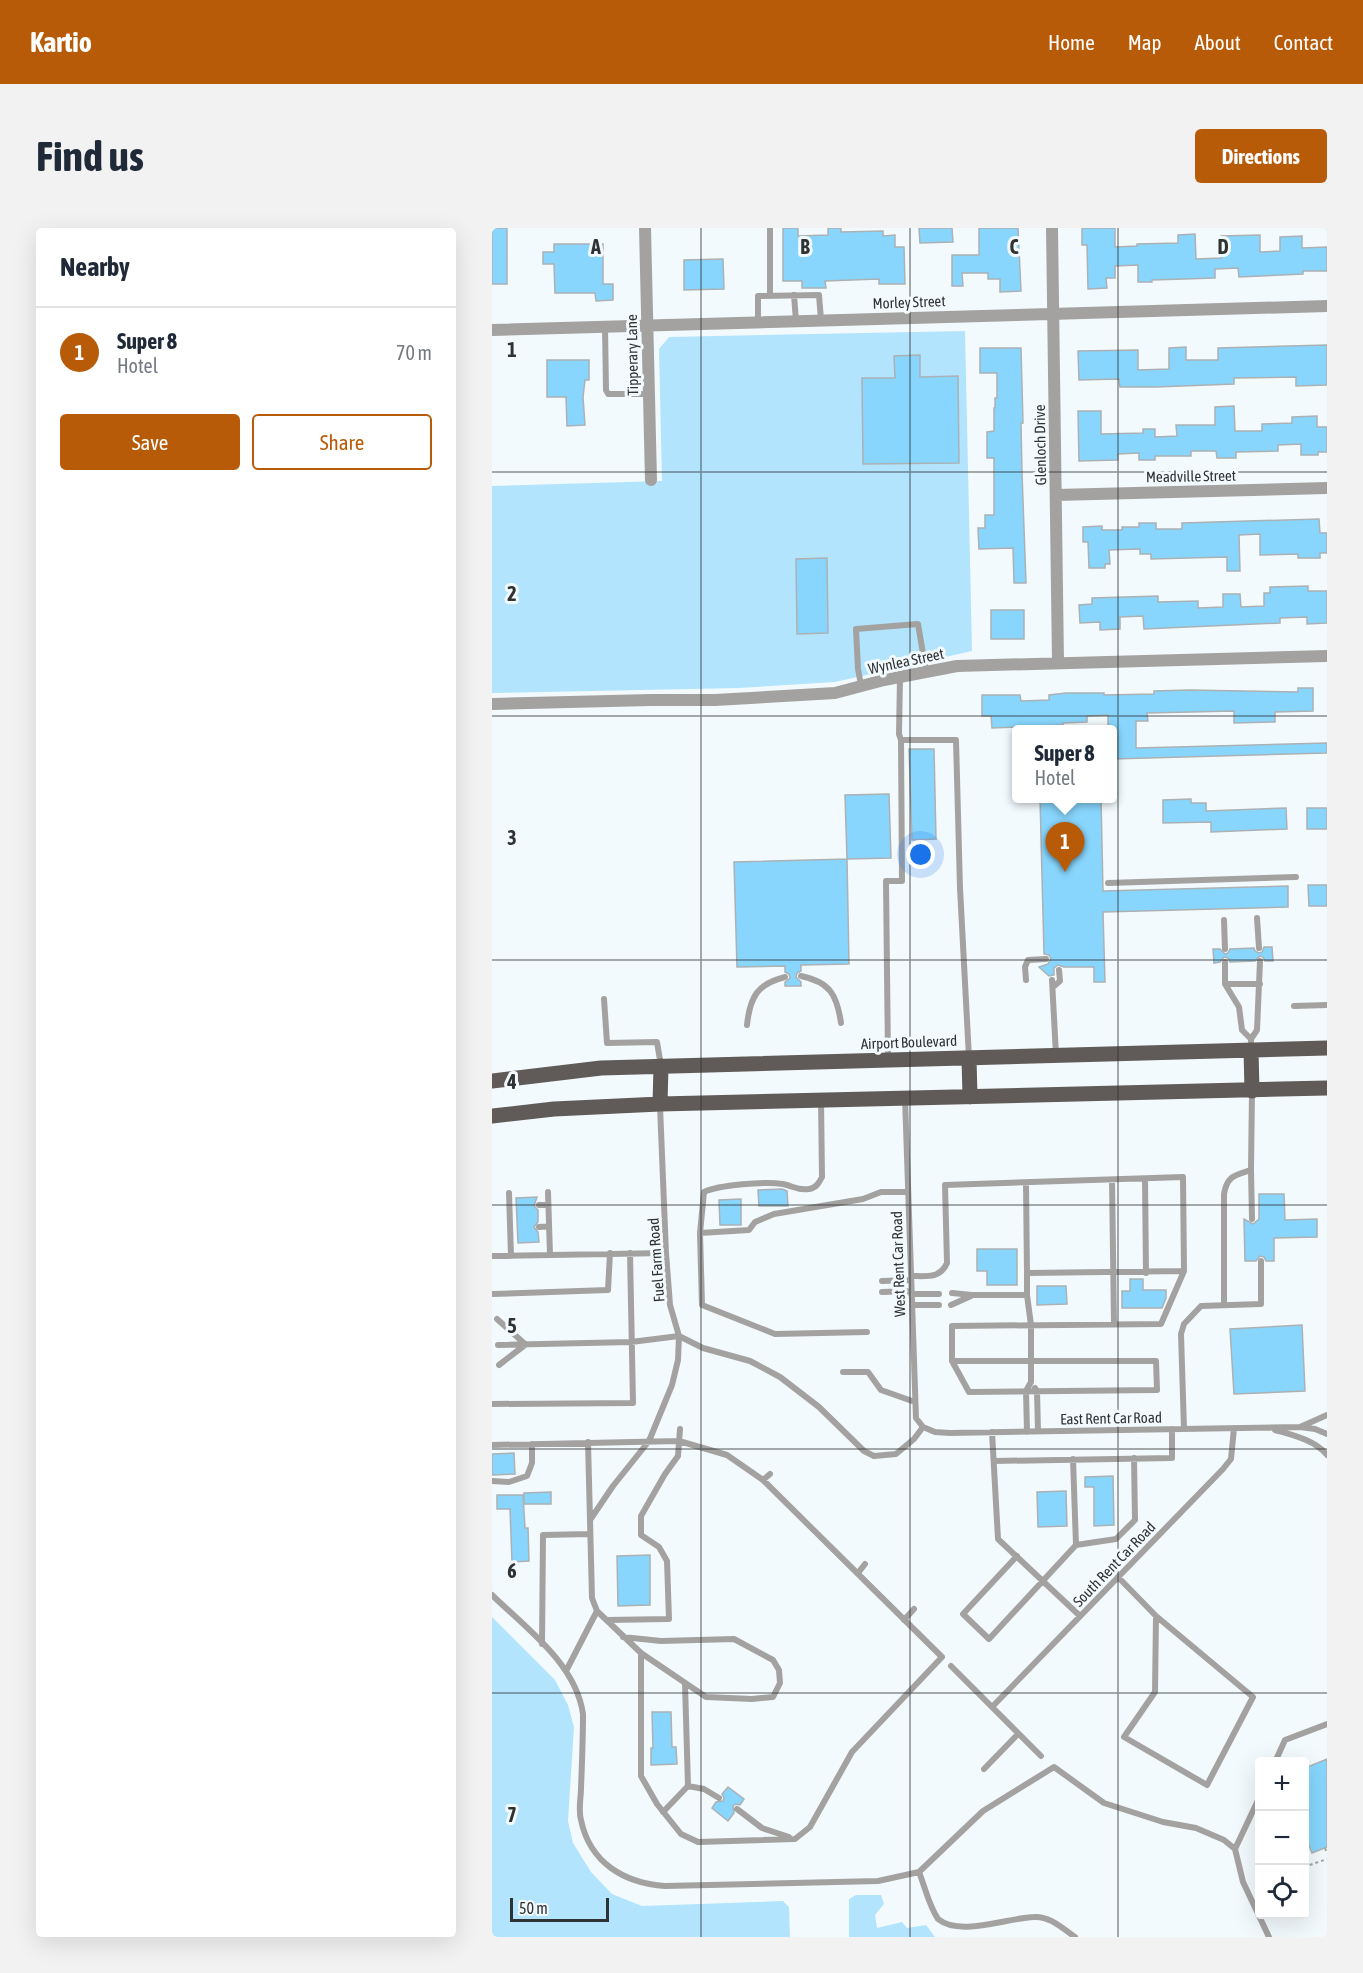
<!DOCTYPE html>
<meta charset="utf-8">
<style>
:root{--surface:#fff;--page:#f2f2f3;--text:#1f2937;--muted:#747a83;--line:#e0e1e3;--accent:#b85b08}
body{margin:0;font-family:"Asap Condensed",sans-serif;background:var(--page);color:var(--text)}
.controls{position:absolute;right:18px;bottom:18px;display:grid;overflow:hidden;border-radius:6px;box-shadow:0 6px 24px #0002}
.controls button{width:54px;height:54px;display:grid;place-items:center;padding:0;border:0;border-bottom:2px solid var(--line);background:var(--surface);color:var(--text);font:30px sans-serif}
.scale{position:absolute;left:18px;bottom:15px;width:99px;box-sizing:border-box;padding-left:6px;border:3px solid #303334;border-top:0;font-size:16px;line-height:21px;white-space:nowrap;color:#303334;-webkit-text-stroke:4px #f3fafd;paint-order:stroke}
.you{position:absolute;left:429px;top:627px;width:21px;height:21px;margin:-15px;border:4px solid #fff;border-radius:50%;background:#1a73e8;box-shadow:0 0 0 9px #1a73e833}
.badge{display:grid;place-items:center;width:39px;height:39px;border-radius:50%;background:var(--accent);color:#fff;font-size:20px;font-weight:700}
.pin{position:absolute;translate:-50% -50px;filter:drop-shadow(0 2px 3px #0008)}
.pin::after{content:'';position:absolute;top:32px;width:21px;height:18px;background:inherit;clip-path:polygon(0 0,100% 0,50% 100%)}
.popup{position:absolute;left:520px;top:497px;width:105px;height:78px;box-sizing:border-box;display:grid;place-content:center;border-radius:6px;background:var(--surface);filter:drop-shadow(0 2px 4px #0005);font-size:20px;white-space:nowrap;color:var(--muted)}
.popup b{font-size:22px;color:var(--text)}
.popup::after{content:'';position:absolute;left:50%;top:100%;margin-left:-12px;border:12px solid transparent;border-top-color:var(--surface)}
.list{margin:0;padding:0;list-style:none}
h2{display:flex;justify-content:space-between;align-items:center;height:78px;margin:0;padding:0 24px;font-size:26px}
h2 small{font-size:20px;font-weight:400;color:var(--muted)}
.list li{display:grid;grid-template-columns:39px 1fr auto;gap:18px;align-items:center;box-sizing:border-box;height:90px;padding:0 24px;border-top:2px solid var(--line)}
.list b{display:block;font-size:22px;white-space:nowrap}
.list p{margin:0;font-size:20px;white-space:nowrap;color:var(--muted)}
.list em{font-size:20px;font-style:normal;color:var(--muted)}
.actions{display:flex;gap:12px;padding:18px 24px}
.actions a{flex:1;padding:14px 0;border:2px solid var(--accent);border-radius:6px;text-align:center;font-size:21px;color:var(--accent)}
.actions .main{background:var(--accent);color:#fff}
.icon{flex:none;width:33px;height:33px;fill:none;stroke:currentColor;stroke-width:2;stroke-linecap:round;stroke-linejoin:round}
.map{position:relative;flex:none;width:835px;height:1709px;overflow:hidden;border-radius:6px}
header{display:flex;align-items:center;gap:36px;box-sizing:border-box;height:84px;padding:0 30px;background:var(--accent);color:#fff}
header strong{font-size:28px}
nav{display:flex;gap:33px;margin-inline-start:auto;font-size:21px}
.intro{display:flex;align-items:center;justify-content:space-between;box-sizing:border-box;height:144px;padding:0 36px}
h1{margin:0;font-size:42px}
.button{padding:15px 27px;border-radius:6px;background:var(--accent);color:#fff;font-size:21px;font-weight:700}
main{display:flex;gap:36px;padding:0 36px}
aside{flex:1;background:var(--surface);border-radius:6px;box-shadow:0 6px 24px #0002}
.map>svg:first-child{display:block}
.green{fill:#b2e4fe}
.building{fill:#88d6fd;stroke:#abb1b4;stroke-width:1.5}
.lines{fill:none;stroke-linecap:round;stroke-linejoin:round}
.path{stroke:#a1a7a9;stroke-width:2;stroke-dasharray:3 3;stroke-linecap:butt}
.service{stroke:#a4a2a0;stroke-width:6}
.minor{stroke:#a4a2a0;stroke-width:12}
.primary{stroke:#605b59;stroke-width:15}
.grid{fill:none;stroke:#303334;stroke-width:1.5;stroke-opacity:0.55}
.labels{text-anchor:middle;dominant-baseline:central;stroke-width:6;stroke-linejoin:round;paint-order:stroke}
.street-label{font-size:15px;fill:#303334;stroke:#f3fafd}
.grid-label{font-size:20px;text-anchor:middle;font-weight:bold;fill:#303334;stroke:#f3fafd;stroke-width:6;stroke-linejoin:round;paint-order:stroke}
</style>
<header>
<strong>Kartio</strong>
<nav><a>Home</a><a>Map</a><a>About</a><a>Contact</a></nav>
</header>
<div class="intro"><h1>Find us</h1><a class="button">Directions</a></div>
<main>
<aside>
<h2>Nearby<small></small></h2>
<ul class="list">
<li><span class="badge">1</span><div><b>Super 8</b><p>Hotel</p></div><em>70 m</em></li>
</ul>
<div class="actions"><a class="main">Save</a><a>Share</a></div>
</aside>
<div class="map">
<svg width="835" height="1709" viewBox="0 0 835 1709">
<rect width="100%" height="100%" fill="#f3fafd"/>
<path class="green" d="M473,103L480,423L343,454L246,460L0,465V258L170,253L167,121L177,109Z
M0,1389L63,1452L76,1477L82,1499L76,1593L81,1615L99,1644L120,1666L150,1678L291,1673L297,1679L298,1709H0Z
M364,1667H389L392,1676L383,1687L385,1700L410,1694L415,1700L434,1697L443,1709H357V1671Z"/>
<path class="building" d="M0,0H15V56H0Z
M291,0H306V8L336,7V0H349V4L391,3V8L403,7V19H412L413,56H387V51L333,53L334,60H310V53H291Z
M427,0H460L461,14L428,15Z
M487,0H526L529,63L508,64V51H496V45H470L471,58H460V27H487Z
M590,0H623V19L645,18V16L686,15V7L703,6L704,31L729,30V8L768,7V24L788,23V9L810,8V20L835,19V43H811V46L747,49L746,40L723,41V50L660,52V54H646V37L623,38V50H614L615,60L596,61L595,17H590Z
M62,16H111V56H121V72L104,73L103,65H63L62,36H51V24H62Z
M231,31L232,61L192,62V32Z
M835,117V157L804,158V149L742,150V156L664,159H628L627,151L587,152L586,123L646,122V142L677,141V120L694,119V132H726V120Z
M488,120H529L531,195H529L530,245L534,355H522L521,320L487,321L486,300H493V287H502V230H495V204L502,203V180H503V170H505V145H488Z
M428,127V149L466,148L467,235L371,236L370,150H403L402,128Z
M55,132H97V152H93L91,169L93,197L75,198L74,169H55Z
M742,178L743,203H770V196L800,195V189L825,188V199H835V224H826V227H809V216L786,217V223L744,224V230H725L724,223H699V228H663V232H647V225L626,226V232L587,233L586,183H609V206L651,205V201H663V209L685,208L684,197H723V179Z
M827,291L828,305H835V325H828V330H806V326L768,327V306L747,307L748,343H735V329L659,331V326H648V321L617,322L618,336H613V340H597L596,314H591V299L610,298V302H630V299H647V295H664V301H690V295Z
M335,330L336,405L305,406L304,331Z
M816,358V363H835V395L815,396V389L788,390V395L652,401L651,388L628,389V401L608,402V394L588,395L587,377L600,376V370L666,368V374L706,373V380L731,379V366H748L749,379L772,378V365H778V359Z
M499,382H532V411H499Z
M806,460H821V483L783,484V494L742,495V483L655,485L656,493H644V520L835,515V525L621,531V501H616V487L595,488V494L571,495V497L500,500L499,488H490V467H528L529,473L557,472V467L574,465H612V467L662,466V463L697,462L806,464Z
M417,521H442L444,611L420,612Z
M397,566L399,630L355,631L353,567Z
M548,570H609L611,663L796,658V679L611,684L613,754H602V739H572L566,737L562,740V747L557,748L547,739L556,736L559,731L557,727L552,726Z
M699,571V575H714V583L794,580L795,601L719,604V594L671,595V572Z
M815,580H835V601H815Z
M355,631L357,736L309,737V743L305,745L304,749L309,754V758H293V754L298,750L297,746L293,744V738L245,739L242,634Z
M816,657H835V678H817Z
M772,719H780L781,733H773L771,729L768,728L763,733L738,734L736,730L732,729L728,734L722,735L721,721H728L733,726L736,725L738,721L762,720L763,723L767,725L770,724Z
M290,961L295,963L296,978H267L266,962Z
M767,966H792L793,992L825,991V1009L782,1010V1033H774L772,1029L768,1028L764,1033H753L752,991L761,996L767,991Z
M45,969L42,978L46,982V994L42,999L46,1004L47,1014L26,1015L24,970Z
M249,971V997H228L227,972Z
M485,1021H525V1057H495V1043H485Z
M638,1051H651V1062H674V1070L670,1080H630V1063H638Z
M545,1058H574L575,1076L545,1077Z
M810,1097L813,1163L742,1166L738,1101Z
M22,1225L23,1246L0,1247V1226Z
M621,1248L622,1297L602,1298V1259H593V1249Z
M574,1263L575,1298L546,1299L545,1264Z
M59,1264V1276H32V1265Z
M5,1267H31L33,1300H36L37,1333L20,1334L18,1281H5Z
M158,1327V1377L126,1378L125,1328Z
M160,1484H179L180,1519H184L185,1536L159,1537V1520H161Z
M835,1531V1619L820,1625L813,1607V1540Z
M236,1559L252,1571L248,1577L244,1576L241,1578L242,1585L236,1593L220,1580L224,1574L231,1573L232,1570L230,1566Z"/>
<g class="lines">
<path class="path" d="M833,1620L835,1625
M812,1639L835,1631
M768,1657L765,1658L768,1663
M812,1669H813"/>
<path class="service" d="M278,0V68
M302,67L304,93
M266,94V68L327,67L329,92
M113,99L114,162L116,166H156
M408,449L407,506L409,512
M369,457L366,441L364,401L426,396L434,443
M616,655L804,649
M765,690L767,720
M732,692L733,721
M733,734V756L747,779L750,802L759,811
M309,748C338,754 345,767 349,795
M534,752L533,739L536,732L554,731
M560,752L564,827
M733,756H768
M561,759L568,753L567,742
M112,771L115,815L165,814L169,838
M802,778L835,777
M255,797C258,769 265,756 293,749
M759,820V811L765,802L768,733
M396,832L394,653H410L409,512H464L468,660L477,830
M413,870L424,1190L431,1199
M329,872L330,949C327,955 324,960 317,961C306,963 301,958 291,956C274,953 226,957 212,964L208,1005L210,1077L283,1106L375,1104
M168,878L174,1025L178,1077L187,1108L211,1120L258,1133L288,1149L327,1179L372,1223L382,1228L404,1226L422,1211L431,1199
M759,942L760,991
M653,951L654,1045
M620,952L622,1096
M534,955L535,1045
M56,964L58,1027
M17,965L19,1028
M47,977H56
M47,999L57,998
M208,1005L257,1002L263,994L282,986L371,971L389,964H416
M0,1028L174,1025
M419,1048C434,1048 448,1051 455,1035L453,957L691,949L692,1043L535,1045V1067H480L460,1065
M390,1053L419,1052
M390,1064L419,1063
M0,1066L116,1062L118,1025
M419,1066H447
M535,1067L539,1097V1154L534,1163L535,1204
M420,1077H447
M459,1077L479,1068
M732,1077V966C735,948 743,947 759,942L760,863
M5,1091L33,1116
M6,1117L139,1114L187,1108L186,1132L180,1157L157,1213L121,1258L98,1292
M460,1133H664L665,1162L477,1164L460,1133V1098L669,1096L692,1043
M7,1137L33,1117
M351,1144H376L389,1162L423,1174
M543,1160L545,1163L546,1203
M0,1176L141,1175L138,1025
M431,1199L443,1204L458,1205L808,1199L823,1201L835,1206
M808,1199L835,1187
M692,1201L689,1106L692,1096L709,1078L769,1076V1033
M783,1202C800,1207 823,1212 835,1227
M500,1204L506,1311L588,1388
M96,1214L100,1370L105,1383L149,1425L214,1469L260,1471L281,1469L288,1455L287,1442L281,1432L242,1411L169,1413L131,1409
M0,1217L187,1213L235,1227L271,1252L450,1429L360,1524L318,1599L303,1611L206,1614L189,1606L165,1576L149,1548V1425
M581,1231L584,1317
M502,1233L680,1230V1201
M271,1252L278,1246
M0,1253L17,1254L35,1248L40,1235V1216
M525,1328L471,1386L497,1411L584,1317L624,1311L643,1292L642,1230
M366,1345L373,1336
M626,1349L664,1388L761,1469L715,1557L632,1509L663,1464L664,1388
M0,1367C34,1400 84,1436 91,1486C91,1511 90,1535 89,1560C89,1570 86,1582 89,1592C98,1635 132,1655 173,1658L386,1653L427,1644L491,1583L562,1539L612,1575L671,1594L704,1600L732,1612L743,1621L751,1654L777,1709
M115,1392L177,1391L175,1333L167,1319L149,1307V1288L173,1246L186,1228L188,1201
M412,1392L422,1381
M50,1416L51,1307L98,1306
M459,1438L549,1528
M74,1443L105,1383
M193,1456L196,1558L212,1561L227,1570
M500,1479L731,1241L739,1231L742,1200
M783,1534L793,1512L835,1496
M492,1541L526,1506
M245,1581L270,1600L297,1609
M171,1584L196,1558
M743,1621L768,1568
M427,1644C433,1659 437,1678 446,1691C468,1709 514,1690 542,1689C558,1688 570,1700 583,1709"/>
<path class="minor" d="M153,0L159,252
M560,0L566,434
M0,102L835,78
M564,267L835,260
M0,476L159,472H223L343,465L392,452L465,438L835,428"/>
<path class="primary" d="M759,822L760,863
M477,830L478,869
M0,853L109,840L835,820
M168,876L169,838
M0,888L62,881L168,876L835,860"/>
</g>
<path class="grid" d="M209,0V1709M418,0V1709M626,0V1709M0,244H835M0,488H835M0,732H835M0,977H835M0,1221H835M0,1465H835"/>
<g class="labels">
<g class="street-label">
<text transform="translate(417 74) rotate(-2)">Morley Street</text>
<text transform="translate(140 127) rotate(-91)">Tipperary Lane</text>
<text transform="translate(548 217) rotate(-91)">Glenloch Drive</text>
<text transform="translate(699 248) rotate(-1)">Meadville Street</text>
<text transform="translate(414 433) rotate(-12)">Wynlea Street</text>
<text transform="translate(417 814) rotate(-2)">Airport Boulevard</text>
<text transform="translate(164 1032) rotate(-94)">Fuel Farm Road</text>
<text transform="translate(406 1036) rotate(-92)">West Rent Car Road</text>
<text transform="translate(619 1190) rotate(-1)">East Rent Car Road</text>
<text transform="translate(622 1336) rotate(-46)">South Rent Car Road</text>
</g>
</g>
<g class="grid-label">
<text x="104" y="26">A</text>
<text x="313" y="26">B</text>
<text x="522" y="26">C</text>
<text x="731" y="26">D</text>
<text x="20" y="129">1</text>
<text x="20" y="373">2</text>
<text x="20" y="617">3</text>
<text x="20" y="861">4</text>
<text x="20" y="1105">5</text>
<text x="20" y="1350">6</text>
<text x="20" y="1594">7</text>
</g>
</svg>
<div class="controls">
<button>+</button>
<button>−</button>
<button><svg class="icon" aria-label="locate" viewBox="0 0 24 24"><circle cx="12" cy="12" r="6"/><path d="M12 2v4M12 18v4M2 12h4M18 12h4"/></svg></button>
</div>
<div class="scale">50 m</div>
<div class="you"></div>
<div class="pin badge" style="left:573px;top:644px">1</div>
<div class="popup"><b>Super 8</b>Hotel</div>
</div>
</main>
